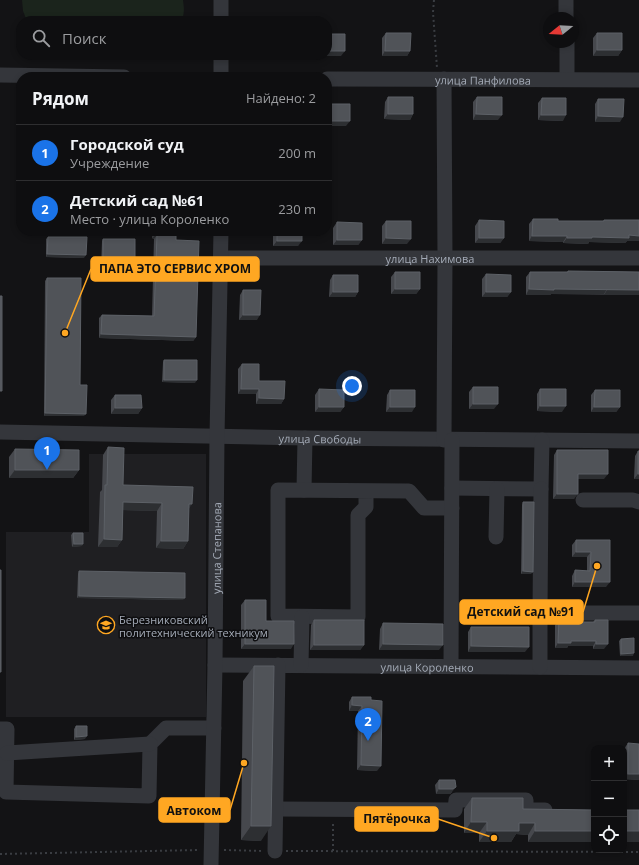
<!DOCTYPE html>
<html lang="ru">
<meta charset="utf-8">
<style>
:root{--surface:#0e0e10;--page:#1c1c1e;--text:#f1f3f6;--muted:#9b9c9f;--line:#2e2e30;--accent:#1a73e8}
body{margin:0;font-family:"Open Sans",sans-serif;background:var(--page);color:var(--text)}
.controls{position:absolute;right:12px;bottom:12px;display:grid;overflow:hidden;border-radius:8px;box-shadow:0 2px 6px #0003}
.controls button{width:36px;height:36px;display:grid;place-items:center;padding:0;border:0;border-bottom:1px solid var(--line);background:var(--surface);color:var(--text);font:20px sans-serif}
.compass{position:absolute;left:543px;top:12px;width:36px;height:36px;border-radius:50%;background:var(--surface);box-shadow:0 2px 6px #0003;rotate:252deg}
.you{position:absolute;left:352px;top:386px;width:14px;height:14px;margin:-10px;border:3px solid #fff;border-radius:50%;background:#1a73e8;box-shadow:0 0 0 6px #1a73e833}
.badge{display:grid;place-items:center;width:26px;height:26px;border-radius:50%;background:var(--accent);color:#fff;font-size:13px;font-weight:700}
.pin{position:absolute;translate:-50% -33px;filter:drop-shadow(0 1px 2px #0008)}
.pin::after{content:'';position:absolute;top:21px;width:14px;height:12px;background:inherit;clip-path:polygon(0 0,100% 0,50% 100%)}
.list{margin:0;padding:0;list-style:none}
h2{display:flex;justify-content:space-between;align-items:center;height:52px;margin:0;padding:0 16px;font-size:17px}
h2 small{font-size:13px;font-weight:400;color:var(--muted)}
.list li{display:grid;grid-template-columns:26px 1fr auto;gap:12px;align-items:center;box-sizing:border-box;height:56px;padding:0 16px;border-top:1px solid var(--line)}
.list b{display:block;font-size:15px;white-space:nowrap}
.list p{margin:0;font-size:13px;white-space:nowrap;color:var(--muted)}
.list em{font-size:13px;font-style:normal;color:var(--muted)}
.icon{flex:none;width:22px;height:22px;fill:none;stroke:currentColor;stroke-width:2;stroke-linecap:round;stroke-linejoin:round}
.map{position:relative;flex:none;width:639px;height:865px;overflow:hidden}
.search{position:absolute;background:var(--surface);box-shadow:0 2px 6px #0003;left:16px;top:16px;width:316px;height:44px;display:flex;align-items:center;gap:10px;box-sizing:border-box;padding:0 14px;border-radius:16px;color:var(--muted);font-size:15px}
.panel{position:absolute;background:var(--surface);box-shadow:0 2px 6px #0003;left:16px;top:72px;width:316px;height:164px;border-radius:16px}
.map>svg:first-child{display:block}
.built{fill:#1f1f22}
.pitch{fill:#1b241c}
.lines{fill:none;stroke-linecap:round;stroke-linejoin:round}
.path{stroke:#3a3d42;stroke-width:2;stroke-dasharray:2 3;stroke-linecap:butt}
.minor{stroke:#34363b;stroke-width:15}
.wall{fill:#46484d}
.shaded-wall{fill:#2d2f32}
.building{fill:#505358;stroke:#5d6167}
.labels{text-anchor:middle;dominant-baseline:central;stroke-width:3;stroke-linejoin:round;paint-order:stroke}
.street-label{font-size:11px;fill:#a4abb7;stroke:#0e0e10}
.poi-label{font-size:11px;fill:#a4abb7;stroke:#0e0e10;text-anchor:start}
.leader{fill:none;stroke:#ffa722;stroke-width:1.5}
.callout-dot{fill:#ffa722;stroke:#0e0e10;stroke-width:1.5}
.callout{fill:#ffa722;stroke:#ffa722;stroke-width:1.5}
.callout-label{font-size:12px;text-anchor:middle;font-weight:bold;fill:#111}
</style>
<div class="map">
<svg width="639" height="865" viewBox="0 0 639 865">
<rect width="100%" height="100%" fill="#131315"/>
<path class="built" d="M89,454H206V717H6V532H89Z"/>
<path class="pitch" d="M22,0H183C184,8 185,14 181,21H27L23,11Z"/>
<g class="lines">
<path class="path" d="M434,0L433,12L437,68
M224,850L264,851
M286,851L639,852
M333,851V822
M0,854L200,850"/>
<g class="minor">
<path d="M566,0V18"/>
<path d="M221,21V0"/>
<path d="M567,42V79"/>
<path d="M0,75L124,77"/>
<path d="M221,77V55"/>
<path id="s1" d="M327,79L639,80"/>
<path id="s2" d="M221,258H639"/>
<path id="s3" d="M0,432L305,438L639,441"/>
<path d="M444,440L445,258L444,79"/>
<path d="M452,488L541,489L542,440"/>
<path d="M304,490L305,438"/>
<path d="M366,491V507L358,515V617L278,616V490C322,490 365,491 409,491L424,508H452"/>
<path d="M583,500H633L639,502"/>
<path d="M496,537L497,489"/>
<path d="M540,613L541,489"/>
<path id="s4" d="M215,665L639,668"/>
<path d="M301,665L302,617"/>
<path d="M451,666L452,440"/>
<path d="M540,667V613H639"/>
<path d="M0,729H7L6,792L149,796L150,744L166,728H214"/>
<path d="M7,753L150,744"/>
<path d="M276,809L455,810L456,800H526V810H545"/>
<path d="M275,851L278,665"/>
<path id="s5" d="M211,865L215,665L217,437L221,231"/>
</g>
</g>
<path class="wall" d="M386,33L410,51L407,56H382V38Z
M597,33L622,50L618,56H593V38Z
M388,97L413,114L410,120L384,119L385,102Z
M477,97L498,120H473V102Z
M542,98L563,121L538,120V103Z
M598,99L620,122H595V104Z
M533,219L558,221H603L604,220H639V241H627L625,243L589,242L588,244L563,243V242L529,241V224Z
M479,220L504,238L500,243H475V226Z
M386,221L407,244H382V226Z
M337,222L362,240L358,245H333V228Z
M153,231H176V240L196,337L193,341L99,338V318L102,315L152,316L154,239L152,238Z
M273,231H302L298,246H273Z
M48,237L84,258L46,257V239Z
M103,239L133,268L101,267L102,241Z
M568,271L639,272V295L551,294V295H526V277L530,272H567Z
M395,272L420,289L416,294H391V277Z
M486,274L511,292L507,297H482V279Z
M333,275L358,292L355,297H329L330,280Z
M47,278L80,385L84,416H44L45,281Z
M243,290L257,320H239L240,295Z
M164,360L195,383L162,382L163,362Z
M242,364L259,381L284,399L281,404H256V394H238V369Z
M473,387L494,409H469V392Z
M319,389L344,407L340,412H315V395Z
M540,389L562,412L537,411V394Z
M390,390L412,412H386L387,395Z
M595,390L620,407L616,412H591V395Z
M115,395L142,408L138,414H111V400Z
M108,447L123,485L189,509L188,541L183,549L156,548L157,511L123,510L122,540L117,547H98L100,492L102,490L103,455Z
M15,449L79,470L73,478H9V457Z
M557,450L604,479H578L574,499H553L554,455Z
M638,451L639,479H634L635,456Z
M523,502L531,574H521L522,505Z
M73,533L82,546L72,547L71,535Z
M576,540H610L606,587H572V576L575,570L587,571V557H572V545Z
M79,571L183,600L77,598L78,574Z
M245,600L266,621L291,649H241V605Z
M314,620L364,645L360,650H310L311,625Z
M559,620L570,622H593L595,620L604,649H593V646H568L567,648H555V625Z
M383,623L439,650H379L380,629Z
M471,627L525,652H468V632Z
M621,639L633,656H620L619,641Z
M254,666L261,841L241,840L243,681Z
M352,697L371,700L377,771L357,770L358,711H349V702Z
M76,726L85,739L74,740V729Z
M628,743L639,751V780L624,779V749Z
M439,780L452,792L450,794H436L435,785Z
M472,798L523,809L594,810V842H528V835L516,834L511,842H479V833H464V809Z"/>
<path class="shaded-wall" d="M597,50H622L618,56H593Z
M327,51H345L341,56H316L317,55H327Z
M385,51H410L407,56H382Z
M388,114H413L410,120L384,119Z
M476,114L502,115L498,120H473Z
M541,115H566L563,121L538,120Z
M598,116L623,117L620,122H595Z
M327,121H350L346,126H327Z
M243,231H262L261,233L242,232Z
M155,235H157L154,239L152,238Z
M629,235L639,236V241H627L625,243L589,242L588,244L563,243L567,238Z
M532,236H567L563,242L529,241Z
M386,238L411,239L407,244H382Z
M479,238H504L500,243H475Z
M337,240H362L358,245H333Z
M277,241H302L298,246H273Z
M47,254L86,255L84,258L46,257Z
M103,264L135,265L133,268L101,267Z
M395,289H420L416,294H391Z
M529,289H607L604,294H551V295H526Z
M607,290H639V295H604Z
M333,292H358L355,297H329Z
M486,292H511L507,297H482Z
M243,315H260L257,320H239Z
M101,334L196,337L193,341L99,338Z
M164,380H197L195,383L162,382Z
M241,389H259L256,394H238Z
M259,398L284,399L281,404H256Z
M473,404H498L494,409H469Z
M540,406H566L562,412L537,411Z
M319,407H344L340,412H315Z
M390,407H415L412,412H386Z
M594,407H620L616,412H591Z
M115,408H142L138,414H111Z
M45,413L86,414L84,416H44Z
M15,470H79L73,478H9Z
M578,474H608L604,479H574Z
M638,474H639V479H634Z
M557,494H578L574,499H553Z
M123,502L162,503L157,511L118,510Z
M189,504H192L187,512Z
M104,539L122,540L117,547H98Z
M161,541H188L183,549L156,548Z
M74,544H83L82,546L72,547Z
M576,552H591L587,557H572Z
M523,571L533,572L531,574H521Z
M575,582H610L606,587H572Z
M79,596L185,598L183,600L77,598Z
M571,641H596L593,646H568L567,648H555L558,643Z
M245,644H294L291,649H241Z
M383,644L443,645L439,650H379Z
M596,644H608L604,649H593Z
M314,645H364L360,650H310Z
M471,646L529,647L525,652H468Z
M634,653L633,656H620L621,654Z
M352,705L362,706L358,711H349Z
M87,736L85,739L74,740L76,737Z
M361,765L381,766L377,771L357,770Z
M628,774H639V780L624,779Z
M456,787L452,792L450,794H436L439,789Z
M471,822H487L479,833H464Z
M519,823H535L528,835L516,834L511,842H479L487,831Z
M251,826H271L261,841L241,840Z
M535,831H594V842H528Z
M624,831H639V842H624Z"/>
<path class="building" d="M386,33H411L410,51H385Z
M597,33H622V50H597Z
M327,34H345V51H327Z
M388,97H413V114H388Z
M477,97H502V115L476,114Z
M542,98H566V115H541Z
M598,99H624L623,117L598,116Z
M327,104H350V121H327Z
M533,219H558V221H604V220H639V236L629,235V238L592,237V238H567V236H532Z
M479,220L504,221V238H479Z
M386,221H411V239L386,238Z
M337,222L362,223V240H337Z
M155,231H176V240L199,241L196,337L101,334L102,315L154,316L157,235H155Z
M277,231H302V241H277Z
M48,237H87L86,255L47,254Z
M103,239H135V265L103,264Z
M568,271L639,272V290L554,289V290L529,289L530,272H568Z
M395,272H420V289H395Z
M486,274L511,275V292H486Z
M333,275H358V292H333Z
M47,278H81L80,385H87L86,414L45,413Z
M243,290H261L260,315H243Z
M0,296H2V391H0Z
M164,360H197V380H164Z
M242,364H259V381H285L284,399L259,398V389H241Z
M473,387H498V404H473Z
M319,389L344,390V407H319Z
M540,389H566V406H540Z
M390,390H415V407H390Z
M595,390H620V407H594Z
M115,395H141L142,408H115Z
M108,447L124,448L123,485L193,487L192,504H189L188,541H161L162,503L123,502L122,540L104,539L105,485H107Z
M15,449L79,450V470H15Z
M557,450H608V474H578V494H557Z
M638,451H639V474H638Z
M523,502H534L533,572L523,571Z
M73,533H83V544H74Z
M576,540H610V582H575V570L590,571L591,552H576Z
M0,570H1V672H0Z
M79,571L185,573V598L79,596Z
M245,600H266V621H294V644H245Z
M314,620H364V645H314Z
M559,620H570V622H595V620H608V644H596V641H571V643H558Z
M383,623L443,624V645L383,644Z
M471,627H529V647L471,646Z
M634,638V653L621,654V639Z
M254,666H274L271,826H251Z
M352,697H371V700L382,701L381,766L361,765L362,706L352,705Z
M76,726H87V736L76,737Z
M628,743L639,744V774H628Z
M439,780H455L456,787L453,789H439Z
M472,798H523V809L594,810V831H535V823H519V831H487V822H471Z
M624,810H639V831H624Z"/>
<defs>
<symbol id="university-ring" viewBox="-11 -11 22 22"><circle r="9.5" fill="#0e0e10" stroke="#ffa722" stroke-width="1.5"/><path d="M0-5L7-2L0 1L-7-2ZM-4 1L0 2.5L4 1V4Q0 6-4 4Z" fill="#ffa722"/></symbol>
</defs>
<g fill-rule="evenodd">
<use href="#university-ring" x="96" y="615" width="20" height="20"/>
</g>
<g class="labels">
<g class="street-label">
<text stroke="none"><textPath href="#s1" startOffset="156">улица Панфилова</textPath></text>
<text stroke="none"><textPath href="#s2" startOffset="209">улица Нахимова</textPath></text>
<text stroke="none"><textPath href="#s3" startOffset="320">улица Свободы</textPath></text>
<text stroke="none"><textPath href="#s5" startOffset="317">улица Степанова</textPath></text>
<text stroke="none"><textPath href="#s4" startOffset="212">улица Короленко</textPath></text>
</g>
<g class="poi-label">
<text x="119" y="619">Березниковский<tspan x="119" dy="13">политехнический техникум</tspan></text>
</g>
</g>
<path class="leader" d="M65 333L91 269M597 566L583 612M244 763L230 810M494 838L438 819"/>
<g class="callout-dot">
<circle cx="65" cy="333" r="4"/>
<circle cx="597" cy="566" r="4"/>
<circle cx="244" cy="763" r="4"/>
<circle cx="494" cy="838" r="4"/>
</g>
<g class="callout">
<rect x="91" y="257" width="168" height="24" rx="4"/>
<rect x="460" y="600" width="123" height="24" rx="4"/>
<rect x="159" y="798" width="71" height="24" rx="4"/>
<rect x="355" y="807" width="83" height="24" rx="4"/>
</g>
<g class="callout-label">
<text x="175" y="273">ПАПА ЭТО СЕРВИС ХРОМ</text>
<text x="521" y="616">Детский сад №91</text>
<text x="194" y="815">Автоком</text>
<text x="397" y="823">Пятёрочка</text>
</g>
</svg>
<div class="controls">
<button>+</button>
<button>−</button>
<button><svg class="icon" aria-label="locate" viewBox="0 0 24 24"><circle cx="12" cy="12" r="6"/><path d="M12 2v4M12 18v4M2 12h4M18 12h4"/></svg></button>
</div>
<svg class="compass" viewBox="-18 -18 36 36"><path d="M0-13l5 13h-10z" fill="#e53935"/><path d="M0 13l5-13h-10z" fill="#9b9c9f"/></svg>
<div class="you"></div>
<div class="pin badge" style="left:47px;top:470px">1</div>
<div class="pin badge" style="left:368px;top:741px">2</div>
<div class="search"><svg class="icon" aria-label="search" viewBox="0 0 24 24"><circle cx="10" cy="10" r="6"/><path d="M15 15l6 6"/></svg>Поиск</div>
<section class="panel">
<h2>Рядом<small>Найдено: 2</small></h2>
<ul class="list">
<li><span class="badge">1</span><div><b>Городской суд</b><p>Учреждение</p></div><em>200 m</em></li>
<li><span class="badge">2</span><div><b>Детский сад №61</b><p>Место · улица Короленко</p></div><em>230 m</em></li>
</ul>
</section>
</div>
